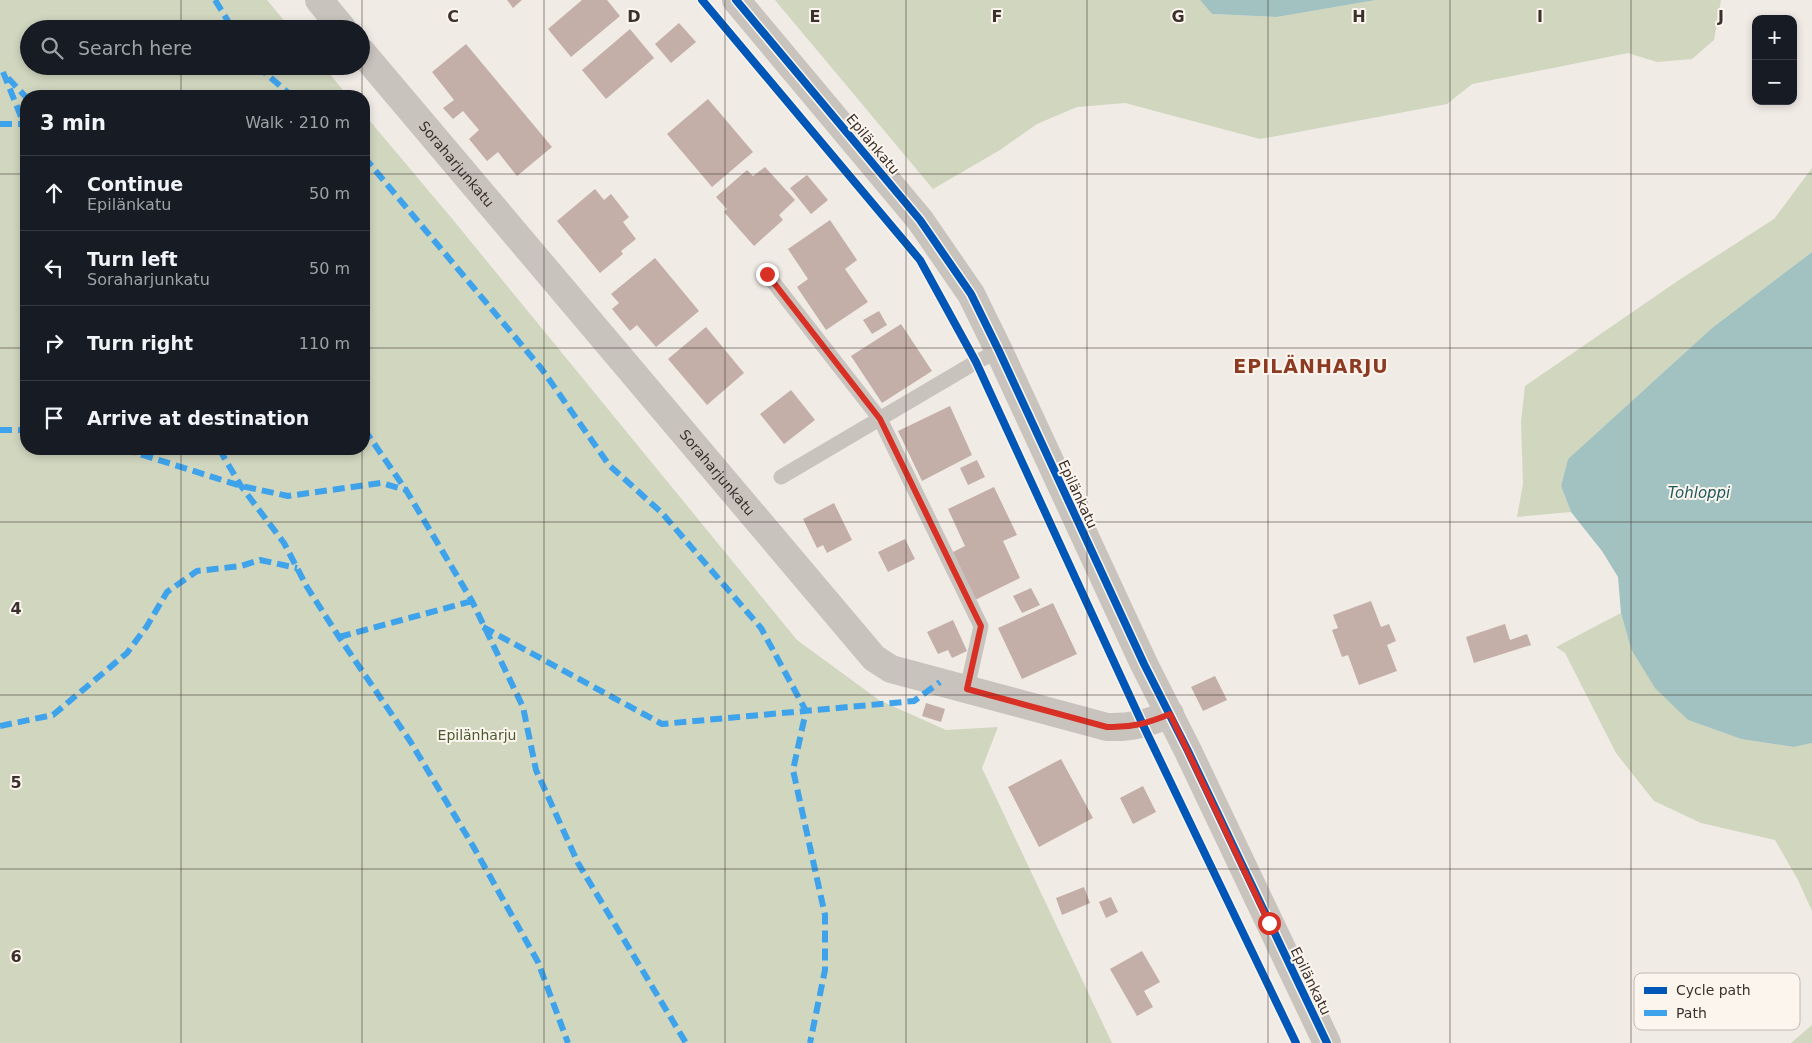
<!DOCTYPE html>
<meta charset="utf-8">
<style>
:root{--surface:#171b24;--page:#242831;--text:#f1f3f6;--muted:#9ea1a6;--line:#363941}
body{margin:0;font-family:"DejaVu Sans",sans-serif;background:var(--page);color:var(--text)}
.controls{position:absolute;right:15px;top:15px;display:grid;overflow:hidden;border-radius:10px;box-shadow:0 2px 8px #0003}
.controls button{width:45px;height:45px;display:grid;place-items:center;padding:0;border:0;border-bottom:1px solid var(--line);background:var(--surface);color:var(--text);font:25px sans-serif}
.stop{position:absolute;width:15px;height:15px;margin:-11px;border:4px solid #d93025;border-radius:50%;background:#fff}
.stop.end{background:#d93025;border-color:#fff;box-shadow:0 1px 5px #0008}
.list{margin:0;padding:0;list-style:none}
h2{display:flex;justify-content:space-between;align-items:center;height:65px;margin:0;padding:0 20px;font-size:21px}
h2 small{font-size:16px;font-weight:400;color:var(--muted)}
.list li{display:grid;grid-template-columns:32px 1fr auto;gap:15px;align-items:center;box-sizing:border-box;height:75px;padding:0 20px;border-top:1px solid var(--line)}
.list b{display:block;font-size:19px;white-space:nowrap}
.list p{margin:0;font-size:16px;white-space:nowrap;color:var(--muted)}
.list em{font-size:16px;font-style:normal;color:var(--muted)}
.icon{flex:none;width:28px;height:28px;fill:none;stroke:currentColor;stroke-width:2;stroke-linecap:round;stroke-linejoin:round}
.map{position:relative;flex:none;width:1812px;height:1043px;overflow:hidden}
.search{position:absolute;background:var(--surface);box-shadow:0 2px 8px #0003;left:20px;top:20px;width:350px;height:55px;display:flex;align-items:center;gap:12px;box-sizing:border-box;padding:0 18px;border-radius:28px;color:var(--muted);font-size:19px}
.panel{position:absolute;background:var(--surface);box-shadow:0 2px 8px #0003;left:20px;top:90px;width:350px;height:365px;border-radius:20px}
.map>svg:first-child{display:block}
.green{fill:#d1d6bf}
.water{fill:#a1c2c1}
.building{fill:#c3afa7}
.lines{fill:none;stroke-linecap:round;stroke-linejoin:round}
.service{stroke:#c9c3be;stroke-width:15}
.minor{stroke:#c9c3be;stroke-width:28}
.tertiary{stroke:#c9c3be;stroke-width:28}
.quiet{stroke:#3fa3eb;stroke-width:6;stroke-dasharray:12 6;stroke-linecap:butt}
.cycleway-casing{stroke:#fbf5ee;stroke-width:11}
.cycleway{stroke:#0057b8;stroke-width:8}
.route{stroke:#d93025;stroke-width:6}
.grid{fill:none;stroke:#3b302b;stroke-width:1;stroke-opacity:0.55}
.labels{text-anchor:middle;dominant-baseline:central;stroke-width:4;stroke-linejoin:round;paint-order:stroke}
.street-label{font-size:14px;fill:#3b302b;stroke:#fbf5ee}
.park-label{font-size:14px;fill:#4a5a2e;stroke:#fbf5ee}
.water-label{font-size:15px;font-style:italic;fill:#1f5a5e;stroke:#fbf5ee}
.district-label{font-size:19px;font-weight:bold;letter-spacing:1px;fill:#8c3b22;stroke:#fbf5ee}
.key{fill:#fbf5ee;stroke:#c1bab4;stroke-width:1}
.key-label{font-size:14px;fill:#3b302b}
.grid-label{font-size:16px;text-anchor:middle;font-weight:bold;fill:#3b302b;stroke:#fbf5ee;stroke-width:4;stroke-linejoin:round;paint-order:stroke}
</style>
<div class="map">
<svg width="1812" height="1043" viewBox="0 0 1812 1043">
<rect width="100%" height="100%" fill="#f0ebe5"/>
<path class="green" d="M0,0H267L291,29H29V66H323L348,96H26V449H364V114L454,221L797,640L879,700L946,730L998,727L982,768L1112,1043H0Z
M775,0H1200L1212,14L1277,17L1376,0H1721L1714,40L1692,59L1657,62L1628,53L1472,84L1447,104L1260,139L1125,103L1077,107L1037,124L1000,150L933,189Z
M1812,168V252L1712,328L1568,459L1561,486L1571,512L1517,517L1523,484L1521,422L1525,386L1679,280L1774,219Z
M1621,613L1631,649L1688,720L1741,739L1794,747L1812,743V911L1798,880L1775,840L1701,823L1654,801L1616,753L1565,653L1556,647Z
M1812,1025V1043H1791Z"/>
<path class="water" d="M1200,0H1376L1277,17L1212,14Z
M1812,252V743L1794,747L1741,739L1688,720L1655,688L1631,649L1621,613L1618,577L1602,551L1571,512L1561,486L1568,459L1712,328Z"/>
<path class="building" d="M507,0H522L513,8Z
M582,0H607L620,16L571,57L548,29Z
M679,23L696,42L671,63L655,44Z
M630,29L654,58L606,99L582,70Z
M466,44L552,147L517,176L498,152L487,161L469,139L479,130L463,111L453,119L443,108L454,100L432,72Z
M708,99L753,152L712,187L667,134Z
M765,167L795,200L779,215L783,220L754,246L724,212L727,209L716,197L747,170L753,176Z
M807,175L828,200L811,214L790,188Z
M595,189L604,200L611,194L629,217L623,222L636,239L621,251L623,254L600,273L557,221Z
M830,220L857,260L845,269L868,302L826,330L797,287L808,279L788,249Z
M655,258L699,311L656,347L637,325L630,331L612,309L619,303L611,294Z
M879,311L887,325L872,334L863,320Z
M901,324L932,371L882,403L851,356Z
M706,327L744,373L707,405L668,359Z
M791,390L815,420L784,444L760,414Z
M950,406L972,455L922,481L898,431Z
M977,460L985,477L968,485L960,468Z
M994,487L1017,535L1003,541L1020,578L975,600L953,552L965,546L948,509Z
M834,503L852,540L827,553L823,545L817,548L803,519Z
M905,539L915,559L888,572L878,552Z
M1031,588L1040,605L1022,613L1013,596Z
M1371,601L1381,627L1389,624L1396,641L1387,645L1397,671L1359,685L1348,655L1342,657L1332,630L1338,628L1333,615Z
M1053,603L1077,654L1022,679L998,628Z
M953,620L967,651L952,658L948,650L938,654L927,632Z
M1505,624L1510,640L1527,634L1531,645L1474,663L1466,637Z
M1215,676L1227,700L1203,711L1191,687Z
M926,703L945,709L941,722L922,716Z
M1061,759L1093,818L1039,847L1008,787Z
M1143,786L1156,812L1133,824L1120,798Z
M1084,887L1090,903L1062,915L1056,898Z
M1111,897L1118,912L1106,918L1099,902Z
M1142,951L1160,982L1144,991L1153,1007L1137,1016L1110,969Z"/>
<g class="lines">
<path class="service" d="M767,274L880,419L978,620L981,626L967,689
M781,477L976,362L999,351"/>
<g class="minor">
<path d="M319,0L343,29"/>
<path id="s1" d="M361,51L874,658L891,669L1107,727C1131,728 1148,723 1170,714"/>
</g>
<path class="tertiary" d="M736,0L920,220L971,294L999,351L1144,664L1188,751L1327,1043"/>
<path class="quiet" d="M215,0L233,29
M257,66L292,96
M3,72L26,129
M8,78L26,97
M0,124H24
M364,157L541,368L609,465L662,513L761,628L806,711L793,770L825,915V970L810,1043
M364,429L406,490L472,601L523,707L536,770L578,863L686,1043
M0,430H26
M124,449L241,486L288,496L381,483L406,490
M219,449L241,486L284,543L307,587L339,637L410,741L473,846L538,962L568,1043
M483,627L662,724L914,701L940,682
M339,637L472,601
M0,726L53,715L127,653L147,626L167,592L197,571L241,566L260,560L297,568"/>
<defs>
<path id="cycleway" d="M702,0L920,260L976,362L1143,725L1296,1043
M736,0L920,220L971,294L999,351L1144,664L1188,751L1327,1043"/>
</defs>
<use href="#cycleway" class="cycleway-casing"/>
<use href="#cycleway" class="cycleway"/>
</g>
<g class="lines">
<path class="route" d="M767,274L880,419L978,620L981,626L967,689L1107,727C1131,728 1148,723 1170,714L1269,923"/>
</g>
<path class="grid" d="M181,0V29M362,0V96M544,0V1043M725,0V1043M906,0V1043M1087,0V1043M1268,0V1043M1450,0V1043M1631,0V1043M181,66V96M0,174H26M364,174H1812M0,348H26M364,348H1812M181,449V1043M362,449V1043M0,522H1812M0,695H1812M0,869H1812"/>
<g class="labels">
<g class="street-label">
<text transform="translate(873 144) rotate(50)">Epilänkatu</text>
<text stroke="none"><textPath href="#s1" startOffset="148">Soraharjunkatu</textPath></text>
<text stroke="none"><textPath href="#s1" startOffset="552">Soraharjunkatu</textPath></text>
<text transform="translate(1078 494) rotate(65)">Epilänkatu</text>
<text transform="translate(1311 981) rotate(64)">Epilänkatu</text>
</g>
<g class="park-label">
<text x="477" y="735">Epilänharju</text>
</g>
<g class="water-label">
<text x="1699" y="493">Tohloppi</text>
</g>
<g class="district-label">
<text x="1311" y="366">EPILÄNHARJU</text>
</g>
</g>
<rect x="1634" y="973" width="166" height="57" rx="8" class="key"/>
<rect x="1644" y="987" width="23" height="7" fill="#0057b8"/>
<rect x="1644" y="1010" width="23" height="6" fill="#3fa3eb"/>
<g class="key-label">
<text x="1676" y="995">Cycle path</text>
<text x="1676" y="1018">Path</text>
</g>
<g class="grid-label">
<text x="453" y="22">C</text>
<text x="634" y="22">D</text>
<text x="815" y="22">E</text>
<text x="997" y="22">F</text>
<text x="1178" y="22">G</text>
<text x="1359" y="22">H</text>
<text x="1540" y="22">I</text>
<text x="1721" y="22">J</text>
<text x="16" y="614">4</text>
<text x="16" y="788">5</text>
<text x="16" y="962">6</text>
</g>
</svg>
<div class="controls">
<button>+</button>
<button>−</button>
</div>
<div class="stop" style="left:1269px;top:923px"></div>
<div class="stop end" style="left:767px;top:274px"></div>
<div class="search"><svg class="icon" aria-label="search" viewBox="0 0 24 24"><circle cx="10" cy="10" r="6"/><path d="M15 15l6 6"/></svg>Search here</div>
<section class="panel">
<h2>3 min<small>Walk · 210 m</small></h2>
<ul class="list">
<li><svg class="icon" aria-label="ahead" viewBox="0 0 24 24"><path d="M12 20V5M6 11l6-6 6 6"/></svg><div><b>Continue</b><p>Epilänkatu</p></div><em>50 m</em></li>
<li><svg class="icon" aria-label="left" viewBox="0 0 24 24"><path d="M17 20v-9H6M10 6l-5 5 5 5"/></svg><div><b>Turn left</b><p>Soraharjunkatu</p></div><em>50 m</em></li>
<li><svg class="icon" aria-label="right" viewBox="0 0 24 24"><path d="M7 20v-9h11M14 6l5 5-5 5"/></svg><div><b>Turn right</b></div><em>110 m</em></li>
<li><svg class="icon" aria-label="arrive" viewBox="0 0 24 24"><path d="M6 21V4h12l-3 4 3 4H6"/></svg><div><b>Arrive at destination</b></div></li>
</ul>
</section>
</div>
